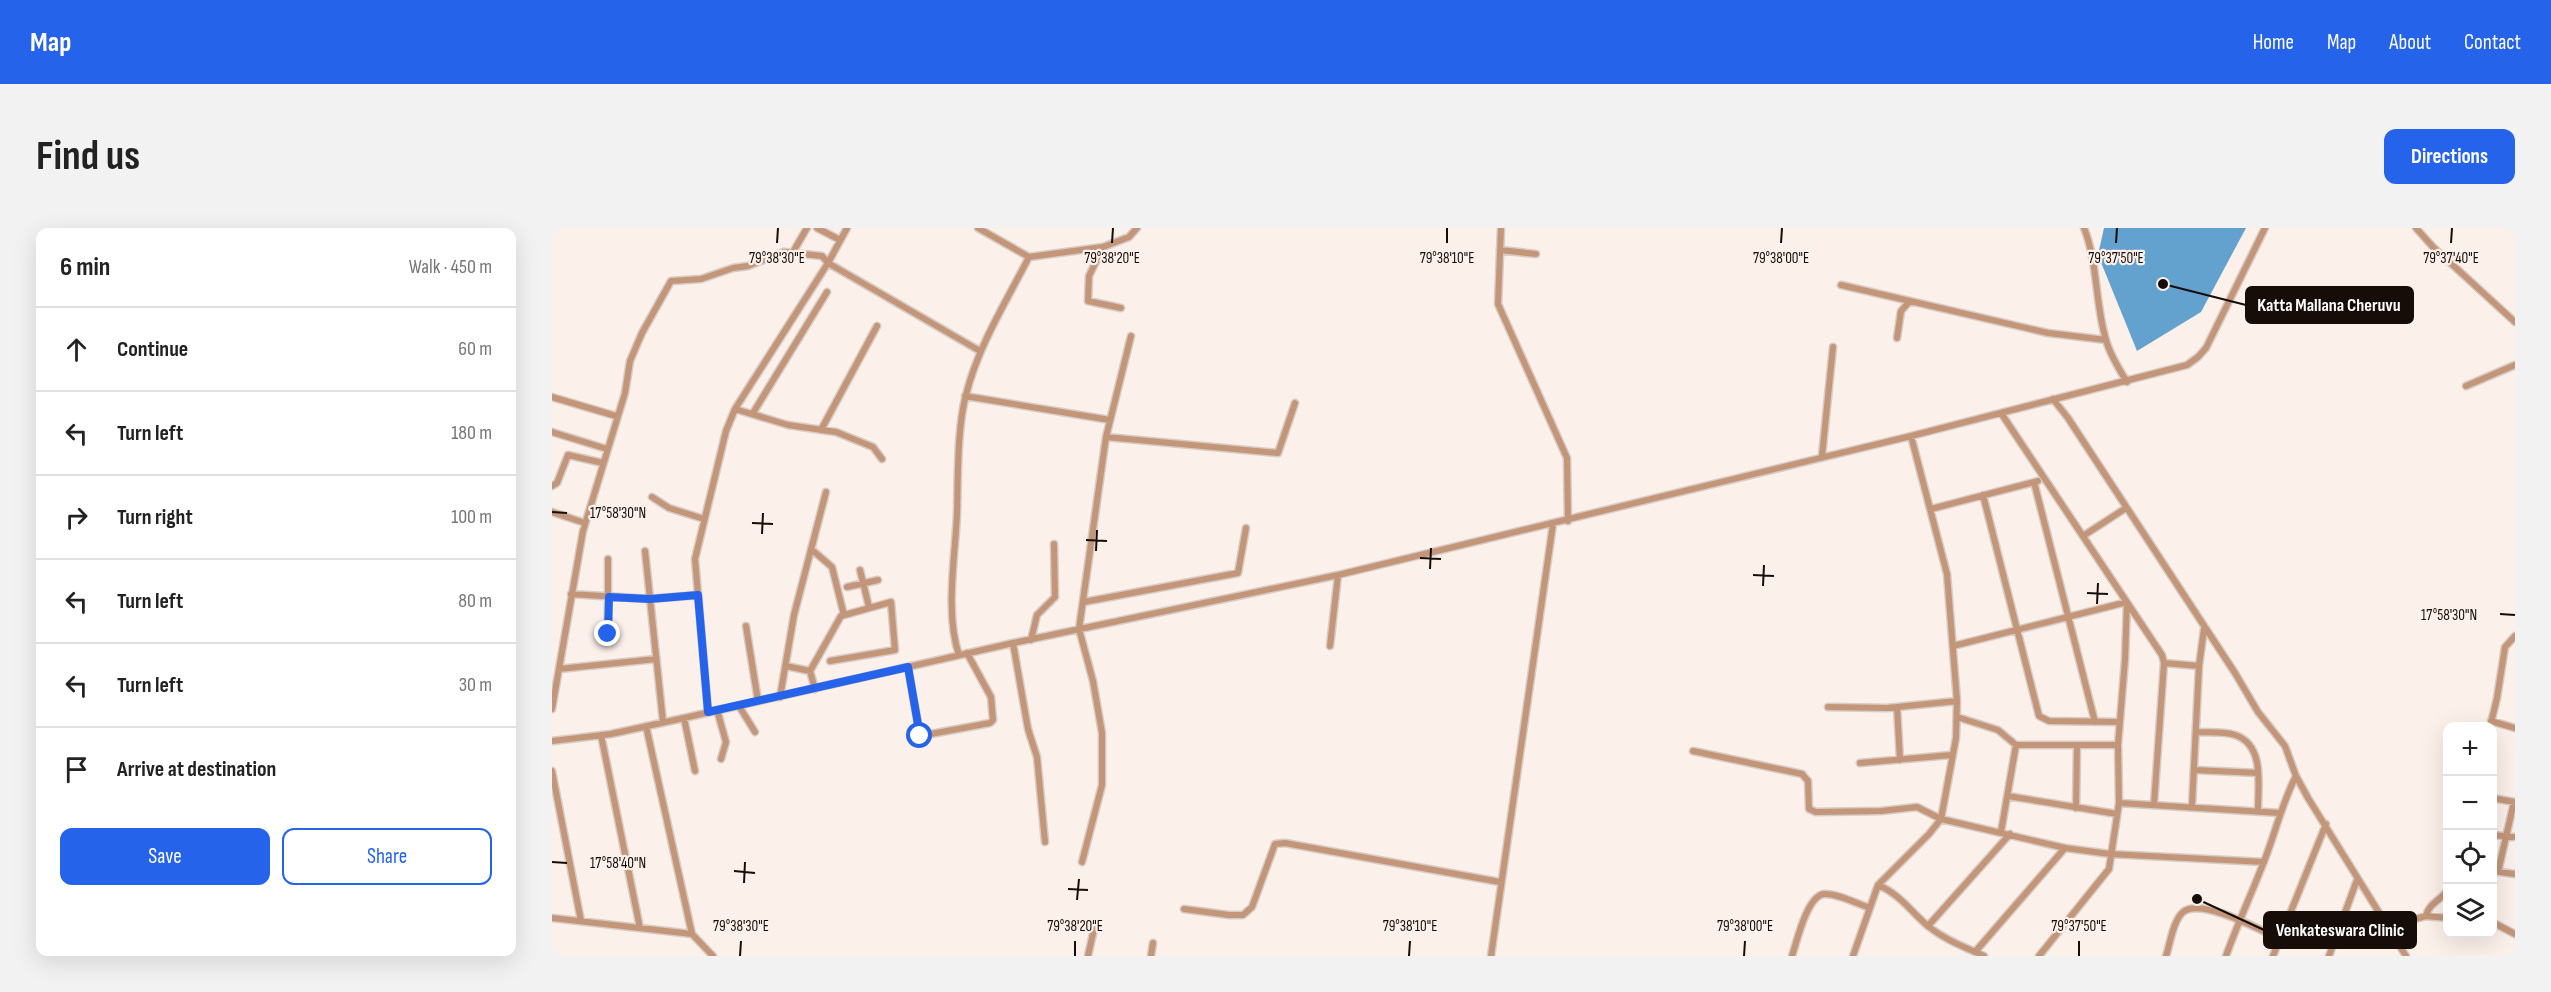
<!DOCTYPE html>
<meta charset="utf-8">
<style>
:root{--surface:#fff;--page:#f2f2f2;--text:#222;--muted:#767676;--line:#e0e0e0;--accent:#2563eb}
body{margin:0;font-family:"Sofia Sans Condensed",sans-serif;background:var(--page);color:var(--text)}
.controls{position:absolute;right:18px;bottom:18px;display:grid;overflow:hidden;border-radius:12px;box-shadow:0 6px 24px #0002}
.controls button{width:54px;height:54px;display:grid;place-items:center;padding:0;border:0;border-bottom:2px solid var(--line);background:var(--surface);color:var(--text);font:30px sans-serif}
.stop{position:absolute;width:18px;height:18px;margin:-14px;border:4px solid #2563eb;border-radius:50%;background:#fff}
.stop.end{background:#2563eb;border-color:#fff;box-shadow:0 2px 6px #0008}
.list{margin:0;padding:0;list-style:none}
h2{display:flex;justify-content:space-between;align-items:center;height:78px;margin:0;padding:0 24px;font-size:26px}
h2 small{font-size:20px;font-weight:400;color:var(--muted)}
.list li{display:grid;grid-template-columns:39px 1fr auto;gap:18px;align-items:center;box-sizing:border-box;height:84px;padding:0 24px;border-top:2px solid var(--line)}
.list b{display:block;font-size:22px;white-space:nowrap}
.list em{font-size:20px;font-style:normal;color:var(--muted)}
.actions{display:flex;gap:12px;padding:18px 24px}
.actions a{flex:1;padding:14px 0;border:2px solid var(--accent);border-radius:12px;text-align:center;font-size:21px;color:var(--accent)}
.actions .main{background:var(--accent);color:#fff}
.icon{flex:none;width:33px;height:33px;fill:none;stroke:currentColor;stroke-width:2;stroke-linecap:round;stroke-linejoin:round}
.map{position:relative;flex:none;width:1963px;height:728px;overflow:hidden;border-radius:12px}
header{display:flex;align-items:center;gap:36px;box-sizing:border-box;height:84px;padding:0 30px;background:var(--accent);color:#fff}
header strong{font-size:28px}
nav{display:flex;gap:33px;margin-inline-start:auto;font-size:21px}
.intro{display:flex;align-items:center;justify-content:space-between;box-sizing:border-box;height:144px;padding:0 36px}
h1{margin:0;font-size:42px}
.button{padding:15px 27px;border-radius:12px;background:var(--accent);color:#fff;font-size:21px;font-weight:700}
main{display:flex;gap:36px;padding:0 36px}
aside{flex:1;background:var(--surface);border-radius:12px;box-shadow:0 6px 24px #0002}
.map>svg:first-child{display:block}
.water{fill:#63a1ce}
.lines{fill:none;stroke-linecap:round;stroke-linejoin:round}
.street-casing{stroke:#d7ccc6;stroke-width:9}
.street{stroke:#c49679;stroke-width:6}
.route{stroke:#2563eb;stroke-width:8}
.ticks{fill:none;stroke:#160d08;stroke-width:2}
.ticks-label{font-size:15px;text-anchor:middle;fill:#160d08;stroke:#fcf0ea;stroke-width:4.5;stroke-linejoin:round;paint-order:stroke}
.leader{fill:none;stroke:#160d08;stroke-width:2}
.callout-dot{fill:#160d08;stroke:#fcf0ea;stroke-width:2}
.callout{fill:#160d08;stroke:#160d08;stroke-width:2}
.callout-label{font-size:18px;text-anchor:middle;font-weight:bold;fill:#fff}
</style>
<header>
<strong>Map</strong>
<nav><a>Home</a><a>Map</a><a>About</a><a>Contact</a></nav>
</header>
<div class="intro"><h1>Find us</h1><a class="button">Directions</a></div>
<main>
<aside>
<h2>6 min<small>Walk · 450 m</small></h2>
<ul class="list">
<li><svg class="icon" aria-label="ahead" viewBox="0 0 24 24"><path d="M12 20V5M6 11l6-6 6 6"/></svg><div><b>Continue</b></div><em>60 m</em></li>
<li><svg class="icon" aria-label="left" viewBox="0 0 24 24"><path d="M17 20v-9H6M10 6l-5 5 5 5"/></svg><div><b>Turn left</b></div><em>180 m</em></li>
<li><svg class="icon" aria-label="right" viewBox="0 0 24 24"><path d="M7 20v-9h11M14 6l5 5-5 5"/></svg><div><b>Turn right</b></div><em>100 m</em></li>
<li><svg class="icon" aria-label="left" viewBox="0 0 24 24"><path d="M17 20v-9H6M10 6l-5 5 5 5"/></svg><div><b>Turn left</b></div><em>80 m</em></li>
<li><svg class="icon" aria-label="left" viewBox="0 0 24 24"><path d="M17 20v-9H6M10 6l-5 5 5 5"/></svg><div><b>Turn left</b></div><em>30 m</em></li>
<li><svg class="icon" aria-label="arrive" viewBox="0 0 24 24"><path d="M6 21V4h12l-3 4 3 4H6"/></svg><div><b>Arrive at destination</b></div></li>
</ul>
<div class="actions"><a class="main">Save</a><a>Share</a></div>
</aside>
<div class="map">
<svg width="1963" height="728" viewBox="0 0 1963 728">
<rect width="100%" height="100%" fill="#fcf0ea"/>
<path class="water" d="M1552,0H1694L1649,84L1585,123L1546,27Z"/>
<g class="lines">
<defs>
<path id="street" d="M265,0L288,12
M426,0L477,29L551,19L577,9L585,0
M949,0L946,76L1015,230L1016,293
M1532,0C1546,35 1543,76 1554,112C1558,127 1567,141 1575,154
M1864,0L1881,19L1963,94
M551,19L537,48L536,73L569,80
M948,22L984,26
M241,24L255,0
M1289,57L1496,105L1554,112
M1345,110L1349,83L1358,73
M1914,158L1963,137
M413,168L558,192
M0,169L64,188
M1501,171L1516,190L1683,445L1706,484L1733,518L1744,548L1756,570L1854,728
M183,181L236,197L284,204L321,219L330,231
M201,185L275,64
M1449,185L1610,427L1612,435L1602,576
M269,202L325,98
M0,204L55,221
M554,209L726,225L743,175
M1270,228L1281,119
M1482,254L1543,494
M0,258L5,255L16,227L51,235
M1431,267L1487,488L1497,493L1567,494
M100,269L117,280L152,291
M1379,281L1486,253
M0,284L33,295
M1531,308L1574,280
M259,321L280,339L292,387
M93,323L111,494
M308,342L317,379
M295,359L326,352
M19,366L97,371L146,367
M532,374L686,345L694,300
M194,398L206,473
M56,406V331
M479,412L485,387L503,369L502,316
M461,415L476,501L485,529L493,614
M778,418L786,347
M1401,418L1575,374L1573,432L1566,517L1567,575L1557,641L1487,728
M407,427C393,386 403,330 405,286C406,251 405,200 414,167C426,118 454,74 477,29
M1612,435L1647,438
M234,438L258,443
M356,439L368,508L438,495L441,492L439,469L415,425
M7,441L104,431
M263,461L258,443L289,388L339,374L343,422L278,433
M228,469L242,387L274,264
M187,478L203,504
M1276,479L1335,480L1405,473
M1345,479L1348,532
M0,481L31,303L73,165L78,133L90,105L119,53L149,51L181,40L196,38L232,24L270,28L276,35L428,123
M165,482L174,514L169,531
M156,484L143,331L174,203L183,181L276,35L295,0
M1405,489L1446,502L1464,517H1566
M132,490L143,543
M1939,493L1963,500
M94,498L140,706L161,728
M1938,499L1945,470L1953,419L1963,408
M1645,504C1656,505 1671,503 1683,507C1713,517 1706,557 1706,582
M49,507L88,700
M0,513L59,506L132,490L461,415L786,347L1359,208L1635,137L1646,129L1654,120L1713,0
M1141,523L1250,546L1256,553L1257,581L1264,584L1329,583L1365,579L1389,591L1513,620L1558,626L1712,634
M1308,535L1399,527
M1642,542L1706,545
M0,543L29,693
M1456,568L1565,586
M1940,570L1963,574
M1567,575L1728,585
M1640,578L1647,438L1652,401
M1524,580L1525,518
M1449,604L1464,517
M1940,607L1963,609
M530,634L550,557V505L541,453L527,401L554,209L579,108
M1940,643L1963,646
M1946,644L1962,574
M1326,657C1348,666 1360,685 1377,699C1395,713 1413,719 1432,728
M632,681L677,687H691L700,679L723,616L733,615L948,654
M1874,688C1877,675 1888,673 1896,662
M0,690L140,706
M1940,694L1963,706
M1376,698L1458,606
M1834,699L1874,688L1896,690
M1423,724L1513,620
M536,728L542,701
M599,728L601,715
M939,728L1001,296
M1240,728C1245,713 1255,668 1272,666C1285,665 1305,676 1318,680
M1301,728L1326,657L1377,606L1389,591L1404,510L1405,473L1395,346L1359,208
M1614,728C1618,716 1621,693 1631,684C1649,669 1710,703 1728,711
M1674,728C1685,697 1699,667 1711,636C1723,607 1729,577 1744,548
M1721,728L1774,596
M1777,728L1805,652"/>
</defs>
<use href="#street" class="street-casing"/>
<use href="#street" class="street"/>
</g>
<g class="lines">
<path class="route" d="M56,406L57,369L98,371L146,367L156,484L356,439L368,508"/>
</g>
<path class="ticks" d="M225,15L226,0M560,15L561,0M895,15V0M1229,15L1230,0M1564,15L1565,0M1899,15L1900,0M0,284L15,285M200,295L221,296M210,306L211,285M534,312L555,313M544,323L545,302M868,330L889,331M878,341L879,320M1201,347L1222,348M1211,358L1212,337M1535,365L1556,366M1545,376L1546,355M1948,386L1963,387M0,634L15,635M182,643L203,645M192,655L193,634M516,661L536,662M525,672L527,651M188,728L189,713M523,728V713M857,728L858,713M1192,728L1193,713M1527,728V713"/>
<g class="ticks-label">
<text x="225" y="35">79°38'30"E</text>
<text x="560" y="35">79°38'20"E</text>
<text x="895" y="35">79°38'10"E</text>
<text x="1229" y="35">79°38'00"E</text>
<text x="1564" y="35">79°37'50"E</text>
<text x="1899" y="35">79°37'40"E</text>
<text x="66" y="290">17°58'30"N</text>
<text x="1897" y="392">17°58'30"N</text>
<text x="66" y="640">17°58'40"N</text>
<text x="189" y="703">79°38'30"E</text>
<text x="523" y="703">79°38'20"E</text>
<text x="858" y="703">79°38'10"E</text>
<text x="1193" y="703">79°38'00"E</text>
<text x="1527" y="703">79°37'50"E</text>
</g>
<path class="leader" d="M1611 56L1694 77M1645 671L1712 702"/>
<g class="callout-dot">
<circle cx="1611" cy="56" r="6"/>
<circle cx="1645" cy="671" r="6"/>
</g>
<g class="callout">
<rect x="1694" y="59" width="167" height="36" rx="6"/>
<rect x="1712" y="684" width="152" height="36" rx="6"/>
</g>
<g class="callout-label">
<text x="1777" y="83">Katta Mallana Cheruvu</text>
<text x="1788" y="708">Venkateswara Clinic</text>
</g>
</svg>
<div class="controls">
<button>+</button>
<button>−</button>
<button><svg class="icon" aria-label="locate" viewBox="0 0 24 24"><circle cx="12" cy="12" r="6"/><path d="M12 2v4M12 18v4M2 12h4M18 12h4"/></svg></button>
<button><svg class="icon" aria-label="layers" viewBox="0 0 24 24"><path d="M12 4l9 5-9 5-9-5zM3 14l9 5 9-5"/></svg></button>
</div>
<div class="stop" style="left:368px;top:508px"></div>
<div class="stop end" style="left:56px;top:406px"></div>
</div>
</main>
